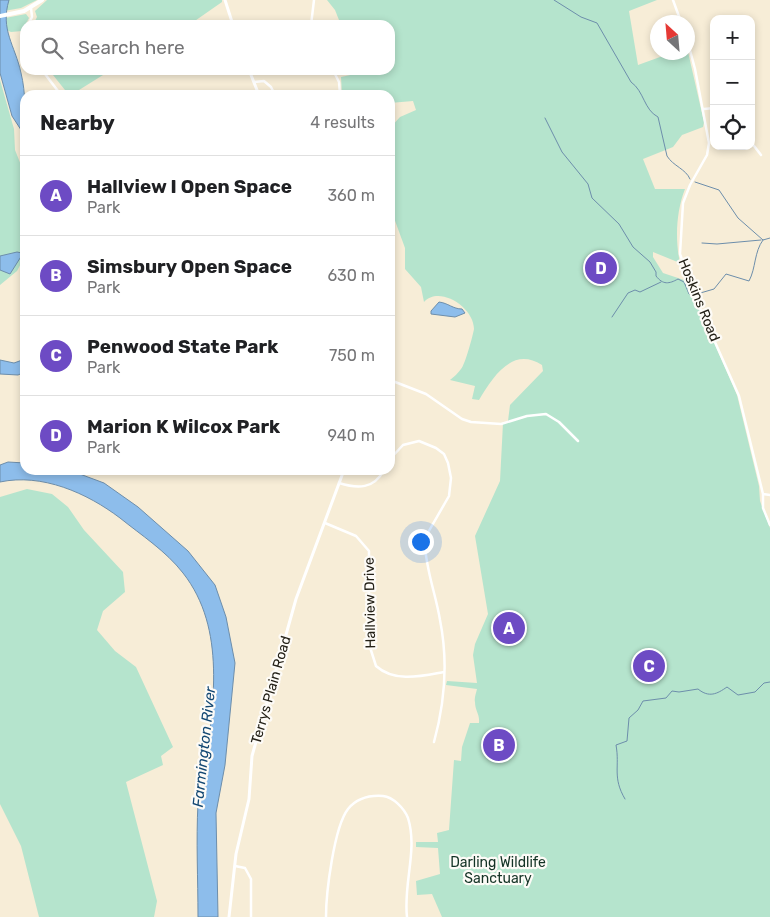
<!DOCTYPE html>
<meta charset="utf-8">
<style>
:root{--surface:#fff;--page:#f2f2f2;--text:#202124;--muted:#757577;--line:#e0e0e0;--accent:#6d4bc4}
body{margin:0;font-family:Rubik,sans-serif;background:var(--page);color:var(--text)}
.controls{position:absolute;right:15px;top:15px;display:grid;overflow:hidden;border-radius:10px;box-shadow:0 2px 8px #0003}
.controls button{width:45px;height:45px;display:grid;place-items:center;padding:0;border:0;border-bottom:1px solid var(--line);background:var(--surface);color:var(--text);font:25px sans-serif}
.compass{position:absolute;left:650px;top:15px;width:45px;height:45px;border-radius:50%;background:var(--surface);box-shadow:0 2px 8px #0003;rotate:334deg}
.you{position:absolute;left:420px;top:541px;width:18px;height:18px;margin:-12px;border:4px solid #fff;border-radius:50%;background:#1a73e8;box-shadow:0 0 0 8px #1a73e833}
.badge{display:grid;place-items:center;width:32px;height:32px;border-radius:50%;background:var(--accent);color:#fff;font-size:16px;font-weight:700}
.pin{position:absolute;translate:-50% -50%;border:2px solid #fff;box-shadow:0 1px 5px #0006}
.list{margin:0;padding:0;list-style:none}
h2{display:flex;justify-content:space-between;align-items:center;height:65px;margin:0;padding:0 20px;font-size:21px}
h2 small{font-size:16px;font-weight:400;color:var(--muted)}
.list li{display:grid;grid-template-columns:32px 1fr auto;gap:15px;align-items:center;box-sizing:border-box;height:80px;padding:0 20px;border-top:1px solid var(--line)}
.list b{display:block;font-size:19px;white-space:nowrap}
.list p{margin:0;font-size:16px;white-space:nowrap;color:var(--muted)}
.list em{font-size:16px;font-style:normal;color:var(--muted)}
.icon{flex:none;width:28px;height:28px;fill:none;stroke:currentColor;stroke-width:2;stroke-linecap:round;stroke-linejoin:round}
.map{position:relative;flex:none;width:770px;height:917px;overflow:hidden}
.search{position:absolute;background:var(--surface);box-shadow:0 2px 8px #0003;left:20px;top:20px;width:375px;height:55px;display:flex;align-items:center;gap:12px;box-sizing:border-box;padding:0 18px;border-radius:15px;color:var(--muted);font-size:19px}
.panel{position:absolute;background:var(--surface);box-shadow:0 2px 8px #0003;left:20px;top:90px;width:375px;height:385px;border-radius:15px}
.map>svg:first-child{display:block}
.green{fill:#b5e4cd}
.water{fill:#8dbdeb;stroke:#6d8eab}
.lines{fill:none;stroke-linecap:round;stroke-linejoin:round}
.stream{stroke:#6d8eab;stroke-width:1}
.minor{stroke:#fff;stroke-width:2.5}
.tertiary{stroke:#fff;stroke-width:3}
.secondary{stroke:#fff;stroke-width:4}
.labels{text-anchor:middle;dominant-baseline:central;stroke-width:4.5;stroke-linejoin:round;paint-order:stroke}
.street-label{font-size:14px;fill:#232017;stroke:#fdfbf7}
.park-label{font-size:14px;fill:#133325;stroke:#fdfbf7}
.water-label{font-size:15px;font-style:italic;fill:#134873;stroke:#fdfbf7}
</style>
<div class="map">
<svg width="770" height="917" viewBox="0 0 770 917">
<rect width="100%" height="100%" fill="#f7edd7"/>
<path class="green" d="M6,0H37L21,8L4,11Z
M47,0H222V2L189,25H33L37,17L35,11Z
M327,0H657L629,11L638,65L671,53L688,52L704,122L703,127L682,135L673,147L643,159L655,189H685C676,212 675,240 680,263L653,252V257L663,273L687,281L737,395L759,486L760,501L770,528V917H442L432,894L417,895L416,881L440,874L438,848L416,847V842H438L437,833L449,830L454,760L461,761L462,747L470,723H479C480,714 475,711 475,702C474,699 476,693 477,689L446,685L447,681L477,683L473,655L475,644L488,614L475,536L500,481L503,423L508,421L510,405L543,371L542,365C512,346 493,377 479,400L472,399L475,386L450,380C454,377 458,373 461,369C465,365 473,335 474,329C474,307 439,285 424,302L421,287L405,269V248L390,207V128L400,117L416,110L413,101L390,103V95H342L341,77L355,74L354,70H390V25H341L335,10Z
M26,14L29,18L22,31L11,32L0,27V19Z
M49,70H111L71,95H69Z
M0,80L14,129L15,150L25,175V256L17,271L0,285Z
M27,489L52,494L68,507L84,530L123,572L125,592L103,611L97,630L115,651L136,667L173,747L161,756L163,765L126,782L157,901L154,917H39L21,846L0,804V497Z"/>
<path class="water" d="M0,0H9C0,30 15,45 21,73C26,93 25,115 25,136L12,116L0,73Z
M17,252L22,253V255L10,274L0,270V256Z
M439,302C448,303 453,309 462,309L465,313L455,317L431,314V311Z
M25,359V372L18,375L0,374V360L14,363Z
M8,462L25,463V470H69L104,483L138,507L188,551L215,585L226,617L235,663L225,765L216,813L218,917H198C198,879 196,841 198,803C198,792 203,781 205,770C213,705 227,629 183,573C166,551 141,535 120,518C87,493 42,473 0,482V465Z"/>
<g class="lines">
<path class="stream" d="M554,0L581,17L597,23L631,82C644,91 644,110 658,117L667,156C673,166 686,169 690,179
M545,118L562,152L588,184L592,198L619,224L633,247L650,262L656,272V276C663,285 669,284 678,279L684,282L689,294H692
M695,182L719,190L738,218L763,240L770,238
M702,243L717,244L761,240
M697,294L714,289L726,274L749,281C756,268 754,252 763,240
M612,317L628,293L635,290L640,292L661,282
M625,799C612,777 620,767 616,745L627,741L629,718L638,710L643,701L666,698L672,691L679,692L698,689C709,698 717,694 727,687L738,695L755,692L764,683L770,682"/>
<path class="minor" d="M673,0L681,22
M28,25L32,17L31,8
M311,25L314,0
M25,31V45
M688,43L695,69L709,143L707,155L690,185L683,203L680,254L698,304L739,396L763,494V508L770,525
M42,70L61,95
M333,70L339,82L340,95
M254,82L264,81L271,87L275,95
M704,109L714,108
M751,142L761,155
M390,380L426,394L462,419L471,422L501,424L527,416L546,414L559,422L578,441
M390,459L403,445L419,441L436,448L444,454L448,463L451,478L449,496L426,536L425,545C426,570 436,595 440,620C448,660 445,702 434,742
M339,483C358,489 374,489 384,470
M763,494L770,495
M325,523L356,536L369,551V644L376,666C395,683 422,676 444,672
M235,866L245,868L251,879V917
M326,917C326,893 334,827 348,809C357,798 369,795 383,796C393,797 404,808 408,818C418,850 403,884 407,917"/>
<path class="tertiary" d="M225,0L233,25
M249,70L259,95
M229,917L236,854L249,799L252,756L296,599L344,470"/>
<path class="secondary" d="M0,16L24,11L42,0"/>
</g>
<g class="labels">
<g class="street-label">
<text transform="translate(699 300) rotate(68)">Hoskins Road</text>
<text transform="translate(370 603) rotate(-91)">Hallview Drive</text>
<text transform="translate(271 690) rotate(-74)">Terrys Plain Road</text>
</g>
<g class="park-label">
<text x="498" y="862">Darling Wildlife<tspan x="498" dy="16">Sanctuary</tspan></text>
</g>
<g class="water-label">
<text transform="translate(204 747) rotate(-84)">Farmington River</text>
</g>
</g>
</svg>
<div class="controls">
<button>+</button>
<button>−</button>
<button><svg class="icon" aria-label="locate" viewBox="0 0 24 24"><circle cx="12" cy="12" r="6"/><path d="M12 2v4M12 18v4M2 12h4M18 12h4"/></svg></button>
</div>
<svg class="compass" viewBox="-18 -18 36 36"><path d="M0-13l5 13h-10z" fill="#e53935"/><path d="M0 13l5-13h-10z" fill="#757577"/></svg>
<div class="you"></div>
<div class="pin badge" style="left:509px;top:628px">A</div>
<div class="pin badge" style="left:499px;top:745px">B</div>
<div class="pin badge" style="left:649px;top:666px">C</div>
<div class="pin badge" style="left:601px;top:268px">D</div>
<div class="search"><svg class="icon" aria-label="search" viewBox="0 0 24 24"><circle cx="10" cy="10" r="6"/><path d="M15 15l6 6"/></svg>Search here</div>
<section class="panel">
<h2>Nearby<small>4 results</small></h2>
<ul class="list">
<li><span class="badge">A</span><div><b>Hallview I Open Space</b><p>Park</p></div><em>360 m</em></li>
<li><span class="badge">B</span><div><b>Simsbury Open Space</b><p>Park</p></div><em>630 m</em></li>
<li><span class="badge">C</span><div><b>Penwood State Park</b><p>Park</p></div><em>750 m</em></li>
<li><span class="badge">D</span><div><b>Marion K Wilcox Park</b><p>Park</p></div><em>940 m</em></li>
</ul>
</section>
</div>
